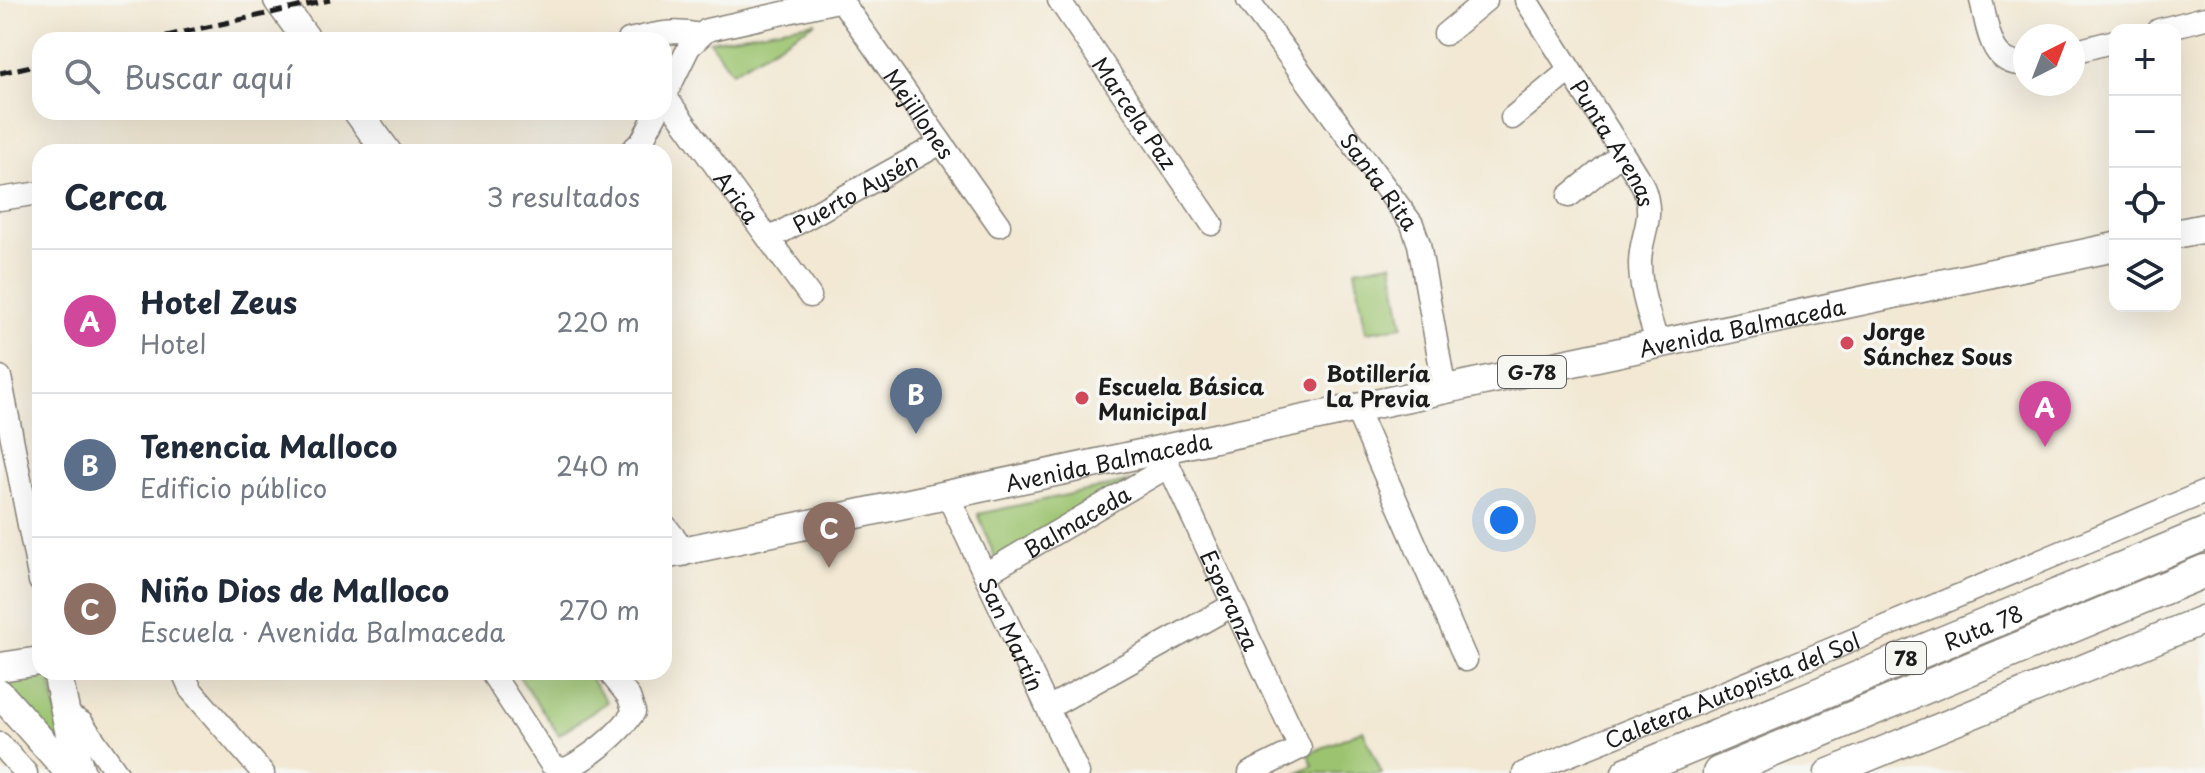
<!DOCTYPE html>
<html lang="es">
<meta charset="utf-8">
<style>
:root{--surface:#fff;--page:#f6f6f7;--text:#1f2937;--muted:#747a83;--line:#e0e1e3;--accent:#111827}
body{margin:0;font-family:"Playpen Sans",sans-serif;background:var(--page);color:var(--text)}
.controls{position:absolute;right:24px;top:24px;display:grid;overflow:hidden;border-radius:16px;box-shadow:0 8px 32px #0002}
.controls button{width:72px;height:72px;display:grid;place-items:center;padding:0;border:0;border-bottom:2px solid var(--line);background:var(--surface);color:var(--text);font:40px sans-serif}
.compass{position:absolute;left:2013px;top:24px;width:72px;height:72px;border-radius:50%;background:var(--surface);box-shadow:0 8px 32px #0002;rotate:42deg}
.you{position:absolute;left:1504px;top:520px;width:28px;height:28px;margin:-20px;border:6px solid #fff;border-radius:50%;background:#1a73e8;box-shadow:0 0 0 12px #1a73e833}
.badge{display:grid;place-items:center;width:52px;height:52px;border-radius:50%;background:var(--accent);color:#fff;font-size:26px;font-weight:700}
.pin{position:absolute;translate:-50% -66px;filter:drop-shadow(0 2px 4px #0008)}
.pin::after{content:'';position:absolute;top:42px;width:28px;height:24px;background:inherit;clip-path:polygon(0 0,100% 0,50% 100%)}
.list{margin:0;padding:0;list-style:none}
h2{display:flex;justify-content:space-between;align-items:center;height:104px;margin:0;padding:0 32px;font-size:34px}
h2 small{font-size:26px;font-weight:400;color:var(--muted)}
.list li{display:grid;grid-template-columns:52px 1fr auto;gap:24px;align-items:center;box-sizing:border-box;height:144px;padding:0 32px;border-top:2px solid var(--line)}
.list b{display:block;font-size:30px;white-space:nowrap}
.list p{margin:0;font-size:26px;white-space:nowrap;color:var(--muted)}
.list em{font-size:26px;font-style:normal;color:var(--muted)}
.icon{flex:none;width:44px;height:44px;fill:none;stroke:currentColor;stroke-width:2;stroke-linecap:round;stroke-linejoin:round}
.map{position:relative;flex:none;width:2205px;height:773px;overflow:hidden}
.search{position:absolute;background:var(--surface);box-shadow:0 8px 32px #0002;left:32px;top:32px;width:640px;height:88px;display:flex;align-items:center;gap:20px;box-sizing:border-box;padding:0 28px;border-radius:24px;color:var(--muted);font-size:30px}
.panel{position:absolute;background:var(--surface);box-shadow:0 8px 32px #0002;left:32px;top:144px;width:640px;height:536px;border-radius:24px}
.map>svg:first-child{display:block}
.green{fill:#9cc470;stroke:#5c7046;stroke-width:2}
.lines{fill:none;stroke-linecap:round;stroke-linejoin:round}
.minor-casing{stroke:#878278;stroke-width:25}
.major-casing{stroke:#878278;stroke-width:31}
.highway-casing{stroke:#878278;stroke-width:35}
.minor{stroke:#fff;stroke-width:22}
.major{stroke:#fff;stroke-width:28}
.highway{stroke:#fff;stroke-width:32}
.rail{stroke:#1c1c1c;stroke-width:5;stroke-dasharray:12 6;stroke-linecap:butt}
.poi-dot{fill:#d1495b;stroke:#f6f6f2;stroke-width:3}
.labels{text-anchor:middle;dominant-baseline:central;stroke-width:7;stroke-linejoin:round;paint-order:stroke}
.shield{fill:#f6f6f2;stroke:#5d5d5c;stroke-width:2}
.shield-label{font-size:20px;font-weight:bold;fill:#1c1c1c}
.street-label{font-size:22px;fill:#1c1c1c;stroke:#f6f6f2}
.poi-label{font-size:22px;font-weight:bold;fill:#1c1c1c;stroke:#f6f6f2;text-anchor:start}
</style>
<div class="map">
<svg width="2205" height="773" viewBox="0 0 2205 773">
<rect width="100%" height="100%" fill="#f6f6f2"/>
<filter id="ink" filterUnits="userSpaceOnUse"><feTurbulence type="fractalNoise" baseFrequency=".0125" numOctaves="2"/><feDisplacementMap in="SourceGraphic" scale="16" xChannelSelector="R" yChannelSelector="G"/><feConvolveMatrix kernelMatrix="1 2 1 2 8 2 1 2 1" color-interpolation-filters="sRGB"/></filter>
<filter id="wash" filterUnits="userSpaceOnUse"><feTurbulence type="fractalNoise" baseFrequency=".006" numOctaves="4" result="noise"/><feDisplacementMap in="SourceGraphic" scale="32" xChannelSelector="R" yChannelSelector="G"/><feGaussianBlur stdDeviation="1.8" result="paint"/><feColorMatrix in="noise" values="0 0 0 0 0 0 0 0 0 0 0 0 0 0 0 0 0 1.4 0 .05"/><feComposite in="paint" operator="in"/></filter>
<g filter="url(#wash)">
<rect width="100%" height="100%" fill="#f2e8d3"/>
<path class="green" d="M816,22L732,72L709,41Z
M1392,263L1403,326L1366,332L1355,269Z
M1132,481L996,560L978,514Z
M49,672L63,747L2,680Z
M516,672H586L607,702L559,735Z
M1363,730L1382,773H1296L1313,765L1308,754Z"/>
</g>
<g filter="url(#ink)">
<g class="lines">
<defs>
<g id="minor">
<path id="s1" d="M841,0L999,225"/>
<path id="s2" d="M1059,0L1212,224"/>
<path id="s3" d="M1248,0L1412,224L1419,244L1445,391"/>
<path id="s4" d="M1526,0L1642,184C1657,220 1640,232 1640,264C1640,292 1651,320 1658,346"/>
<path d="M1981,0C1988,26 1989,66 2025,64"/>
<path d="M2159,30L2205,18"/>
<path d="M1445,34L1486,0"/>
<path d="M629,40C654,34 674,29 700,35"/>
<path d="M2073,52L2115,41"/>
<path id="s5" d="M665,96L810,296"/>
<path d="M664,98L689,47L707,30L842,0"/>
<path d="M1512,118L1570,70"/>
<path d="M630,152L642,141L657,112"/>
<path d="M1569,196L1622,153"/>
<path d="M0,199L40,193"/>
<path id="s6" d="M769,239L941,143"/>
<path d="M0,377L40,581"/>
<path d="M1356,409L1466,660"/>
<path id="s7" d="M1162,451L1300,748L1250,773"/>
<path id="s8" d="M948,496L1078,773"/>
<path id="s9" d="M985,574L1169,466"/>
<path d="M183,672L191,690L263,773"/>
<path d="M491,672L551,764L564,770C589,758 617,736 634,712L629,697L609,672"/>
<path d="M1048,708L1233,605"/>
<path d="M64,713L82,723L117,773"/>
<path d="M0,744L26,773"/>
<path id="s10" d="M1524,773L1827,651L2205,492"/>
</g>
<g id="major">
<path d="M278,0L307,40"/>
<path d="M358,112L387,152"/>
<path d="M2175,234L2205,228"/>
<path d="M664,529L682,552"/>
<path id="s11" d="M664,555L2115,247"/>
<path d="M0,667L40,661"/>
<path d="M57,672L72,744L81,773"/>
<path d="M0,694L70,773"/>
<path d="M1829,773L2205,619"/>
</g>
<g id="highway">
<path id="s12" d="M1628,773L2205,534"/>
<path d="M1719,773L2205,571"/>
</g>
</defs>
<use href="#minor" class="minor-casing"/>
<use href="#major" class="major-casing"/>
<use href="#highway" class="highway-casing"/>
<use href="#minor" class="minor"/>
<use href="#major" class="major"/>
<use href="#highway" class="highway"/>
<path class="rail" d="M148,40L330,0
M0,73L40,64"/>
</g>
</g>
<g class="poi-dot">
<circle cx="1847" cy="343" r="8"/>
<circle cx="1310" cy="385" r="8"/>
<circle cx="1082" cy="398" r="8"/>
</g>
<g class="labels">
<g class="shield">
<rect x="1498" y="356" width="68" height="32" rx="6"/>
<rect x="1886" y="642" width="40" height="32" rx="6"/>
</g>
<g class="shield-label">
<text x="1532" y="372">G-78</text>
<text x="1906" y="658">78</text>
</g>
<g class="street-label">
<text stroke="none"><textPath href="#s1" startOffset="138">Mejillones</textPath></text>
<text stroke="none"><textPath href="#s2" startOffset="136">Marcela Paz</textPath></text>
<text stroke="none"><textPath href="#s4" startOffset="168">Punta Arenas</textPath></text>
<text stroke="none"><textPath href="#s3" startOffset="224">Santa Rita</textPath></text>
<text stroke="none"><textPath href="#s6" startOffset="98">Puerto Aysén</textPath></text>
<text stroke="none"><textPath href="#s5" startOffset="124">Arica</textPath></text>
<text stroke="none"><textPath href="#s11" startOffset="1102">Avenida Balmaceda</textPath></text>
<text stroke="none"><textPath href="#s11" startOffset="454">Avenida Balmaceda</textPath></text>
<text stroke="none"><textPath href="#s9" startOffset="106">Balmaceda</textPath></text>
<text stroke="none"><textPath href="#s7" startOffset="164">Esperanza</textPath></text>
<text stroke="none"><textPath href="#s12" startOffset="384">Ruta 78</textPath></text>
<text stroke="none"><textPath href="#s8" startOffset="152">San Martín</textPath></text>
<text stroke="none"><textPath href="#s10" startOffset="224">Caletera Autopista del Sol</textPath></text>
</g>
<g class="poi-label">
<text x="1863" y="330">Jorge<tspan x="1863" dy="25">Sánchez Sous</tspan></text>
<text x="1326" y="372">Botillería<tspan x="1326" dy="25">La Previa</tspan></text>
<text x="1098" y="385">Escuela Básica<tspan x="1098" dy="25">Municipal</tspan></text>
</g>
</g>
</svg>
<div class="controls">
<button>+</button>
<button>−</button>
<button><svg class="icon" aria-label="locate" viewBox="0 0 24 24"><circle cx="12" cy="12" r="6"/><path d="M12 2v4M12 18v4M2 12h4M18 12h4"/></svg></button>
<button><svg class="icon" aria-label="layers" viewBox="0 0 24 24"><path d="M12 4l9 5-9 5-9-5zM3 14l9 5 9-5"/></svg></button>
</div>
<svg class="compass" viewBox="-18 -18 36 36"><path d="M0-13l5 13h-10z" fill="#e53935"/><path d="M0 13l5-13h-10z" fill="#747a83"/></svg>
<div class="you"></div>
<div class="pin badge" style="left:2045px;top:447px;background:#d1479c">A</div>
<div class="pin badge" style="left:916px;top:434px;background:#5c6f8a">B</div>
<div class="pin badge" style="left:829px;top:568px;background:#8d6e63">C</div>
<div class="search"><svg class="icon" aria-label="search" viewBox="0 0 24 24"><circle cx="10" cy="10" r="6"/><path d="M15 15l6 6"/></svg>Buscar aquí</div>
<section class="panel">
<h2>Cerca<small>3 resultados</small></h2>
<ul class="list">
<li><span class="badge" style="background:#d1479c">A</span><div><b>Hotel Zeus</b><p>Hotel</p></div><em>220 m</em></li>
<li><span class="badge" style="background:#5c6f8a">B</span><div><b>Tenencia Malloco</b><p>Edificio público</p></div><em>240 m</em></li>
<li><span class="badge" style="background:#8d6e63">C</span><div><b>Niño Dios de Malloco</b><p>Escuela · Avenida Balmaceda</p></div><em>270 m</em></li>
</ul>
</section>
</div>
